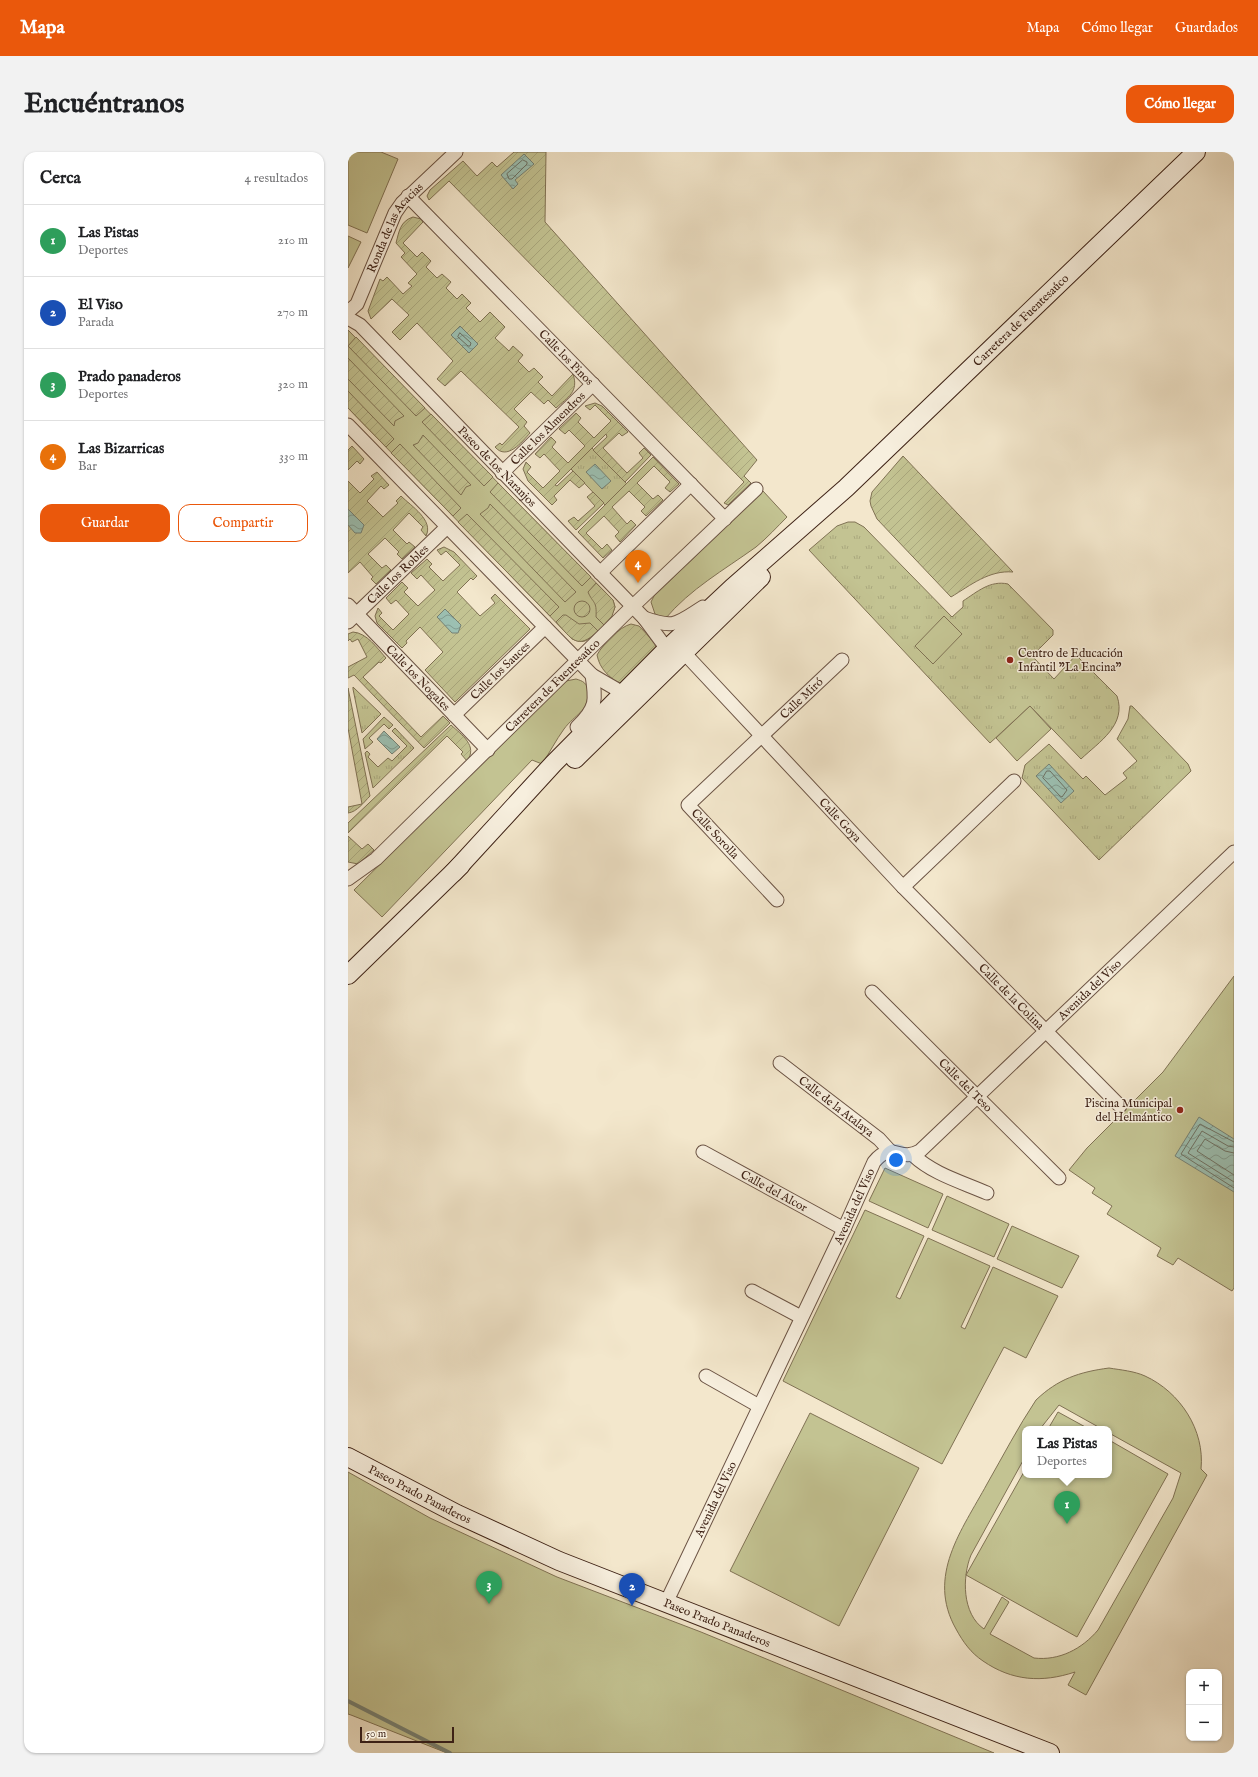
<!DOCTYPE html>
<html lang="es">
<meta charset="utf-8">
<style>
:root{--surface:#fff;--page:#f2f2f2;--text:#202124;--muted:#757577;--line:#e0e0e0;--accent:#ea580c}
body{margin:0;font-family:"IM FELL English",serif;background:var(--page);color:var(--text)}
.controls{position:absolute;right:12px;bottom:12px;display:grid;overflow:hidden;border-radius:8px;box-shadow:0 1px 3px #0004}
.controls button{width:36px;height:36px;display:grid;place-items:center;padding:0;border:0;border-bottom:1px solid var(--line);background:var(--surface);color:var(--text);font:20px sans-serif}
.scale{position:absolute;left:12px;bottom:10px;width:94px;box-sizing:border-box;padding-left:4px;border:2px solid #3e2216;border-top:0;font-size:11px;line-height:14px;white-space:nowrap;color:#3e2216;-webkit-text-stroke:3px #f7efde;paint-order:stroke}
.you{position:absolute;left:548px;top:1008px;width:14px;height:14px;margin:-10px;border:3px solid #fff;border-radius:50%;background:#1a73e8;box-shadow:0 0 0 6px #1a73e833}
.badge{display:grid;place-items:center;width:26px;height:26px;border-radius:50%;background:var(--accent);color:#fff;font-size:13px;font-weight:700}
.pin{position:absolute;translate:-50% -33px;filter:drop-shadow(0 1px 2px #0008)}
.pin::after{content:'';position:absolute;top:21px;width:14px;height:12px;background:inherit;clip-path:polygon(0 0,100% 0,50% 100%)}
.popup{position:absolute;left:674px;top:1274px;width:90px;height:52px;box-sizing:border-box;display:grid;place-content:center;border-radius:8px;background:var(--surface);filter:drop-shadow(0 1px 3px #0005);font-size:13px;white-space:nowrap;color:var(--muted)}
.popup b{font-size:15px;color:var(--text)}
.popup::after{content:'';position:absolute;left:50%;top:100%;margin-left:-8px;border:8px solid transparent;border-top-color:var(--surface)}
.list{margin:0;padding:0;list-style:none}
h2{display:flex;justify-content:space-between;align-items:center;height:52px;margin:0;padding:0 16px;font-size:17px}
h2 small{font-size:13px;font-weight:400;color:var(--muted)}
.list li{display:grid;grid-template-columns:26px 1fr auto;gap:12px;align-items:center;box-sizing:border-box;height:72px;padding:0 16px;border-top:1px solid var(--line)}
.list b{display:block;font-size:15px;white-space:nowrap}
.list p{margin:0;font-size:13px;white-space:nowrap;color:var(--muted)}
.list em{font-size:13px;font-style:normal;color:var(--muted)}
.actions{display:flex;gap:8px;padding:12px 16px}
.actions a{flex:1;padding:9px 0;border:1px solid var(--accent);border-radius:12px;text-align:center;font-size:14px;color:var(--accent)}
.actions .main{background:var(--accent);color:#fff}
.map{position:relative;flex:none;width:886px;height:1601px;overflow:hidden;border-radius:12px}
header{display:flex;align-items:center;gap:24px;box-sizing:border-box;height:56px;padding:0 20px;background:var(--accent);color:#fff}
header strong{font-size:19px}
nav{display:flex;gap:22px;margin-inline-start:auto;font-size:14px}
.intro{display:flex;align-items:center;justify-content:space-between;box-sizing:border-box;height:96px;padding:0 24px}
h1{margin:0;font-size:28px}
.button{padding:10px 18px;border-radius:12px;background:var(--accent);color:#fff;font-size:14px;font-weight:700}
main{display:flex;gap:24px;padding:0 24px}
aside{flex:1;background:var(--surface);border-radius:12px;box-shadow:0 1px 3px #0004}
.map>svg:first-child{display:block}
.grass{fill:url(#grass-tufts);stroke:#807254}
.park{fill:#c3c392;stroke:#807254;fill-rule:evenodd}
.garden{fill:url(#garden-furrows);stroke:#807254}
.water{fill:url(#water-waves);stroke:#768174}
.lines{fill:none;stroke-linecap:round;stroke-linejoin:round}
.shore{stroke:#6d7164;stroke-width:1}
.stream{stroke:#768174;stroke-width:4}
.street-casing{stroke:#6b5344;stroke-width:15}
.secondary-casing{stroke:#3e2216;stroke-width:20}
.street{stroke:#f7efde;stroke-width:13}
.secondary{stroke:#f7efde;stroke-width:18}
.poi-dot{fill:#8f2418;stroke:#f7efde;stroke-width:1.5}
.labels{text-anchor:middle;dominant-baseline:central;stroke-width:3;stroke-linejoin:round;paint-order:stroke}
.street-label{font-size:12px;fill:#3e2216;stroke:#f7efde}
.poi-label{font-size:12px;fill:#3e2216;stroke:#f7efde;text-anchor:start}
</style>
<header>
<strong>Mapa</strong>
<nav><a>Mapa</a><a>Cómo llegar</a><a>Guardados</a></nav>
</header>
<div class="intro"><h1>Encuéntranos</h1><a class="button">Cómo llegar</a></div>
<main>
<aside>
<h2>Cerca<small>4 resultados</small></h2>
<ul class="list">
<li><span class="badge" style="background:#2e9e5b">1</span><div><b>Las Pistas</b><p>Deportes</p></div><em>210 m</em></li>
<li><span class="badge" style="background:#1a4fb4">2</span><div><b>El Viso</b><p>Parada</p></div><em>270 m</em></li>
<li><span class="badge" style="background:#2e9e5b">3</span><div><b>Prado panaderos</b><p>Deportes</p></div><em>320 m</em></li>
<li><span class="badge" style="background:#e8710a">4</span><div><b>Las Bizarricas</b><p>Bar</p></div><em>330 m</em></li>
</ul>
<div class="actions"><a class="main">Guardar</a><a>Compartir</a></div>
</aside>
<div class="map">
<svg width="886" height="1601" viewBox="0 0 886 1601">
<defs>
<pattern id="grass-tufts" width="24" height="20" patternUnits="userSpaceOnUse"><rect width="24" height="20" fill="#c3c392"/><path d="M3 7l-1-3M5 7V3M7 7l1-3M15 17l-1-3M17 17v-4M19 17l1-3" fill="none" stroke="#a9a77d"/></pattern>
<pattern id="garden-furrows" width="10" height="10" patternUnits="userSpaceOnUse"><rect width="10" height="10" fill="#c3c392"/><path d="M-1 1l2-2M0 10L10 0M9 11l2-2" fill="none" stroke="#a9a77d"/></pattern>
<pattern id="water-waves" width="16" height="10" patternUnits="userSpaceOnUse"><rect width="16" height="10" fill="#9cc0b2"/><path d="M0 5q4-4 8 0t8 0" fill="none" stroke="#819c90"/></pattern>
</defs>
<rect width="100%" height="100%" fill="#f3e7cc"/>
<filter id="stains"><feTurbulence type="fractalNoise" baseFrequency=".005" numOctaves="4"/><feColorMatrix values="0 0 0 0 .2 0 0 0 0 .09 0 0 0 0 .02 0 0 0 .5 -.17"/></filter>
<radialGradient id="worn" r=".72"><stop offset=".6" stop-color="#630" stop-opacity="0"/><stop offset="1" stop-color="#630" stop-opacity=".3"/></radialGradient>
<path class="grass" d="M244,296L279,332L257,353L223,317Z
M500,370H507L516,375L604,465L615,455V449C629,440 642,428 660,432L705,478V483L684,504L706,527L728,503L769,544C779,573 751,590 733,607L682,554L642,591L461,398L489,374Z
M5,535L33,562L14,581L5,537Z
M782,554H784L840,612L843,619L751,708L674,626L677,613L701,592L735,627L738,624L757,643L779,626L775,621L789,609L769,587L780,567Z
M36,565L45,573L41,577L36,572L21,586L25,590L17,597L15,587Z
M47,576L66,596L25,636L17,601L19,599L22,602L20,605L30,615L40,606L44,609L59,594L44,579Z"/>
<path class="park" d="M0,0H33L50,7L19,81L0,73Z
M0,84L13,90L0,116Z
M0,178L265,448L267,455C265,464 248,484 239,488C234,491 229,489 224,487L0,256Z
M415,339L439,365C429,375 419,386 408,395C376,418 342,437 317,467L307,462L303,450L306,444Z
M596,464L614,482L585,512L567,494Z
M228,527C235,529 239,531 240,539C241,560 227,562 216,577C208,588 202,600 194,612L184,608L34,765L6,738L218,529Z
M682,554L703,577L669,609L648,586Z
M886,824V1136L884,1139L830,1106L825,1113L809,1104L813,1096L759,1062L764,1054L744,1041L747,1036L721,1018L739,996L815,920Z
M537,1016L595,1042L580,1076L521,1049Z
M599,1044L661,1072L646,1105L584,1078Z
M517,1058L576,1084L548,1145L552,1147L580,1086L642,1114L613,1175L617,1177L645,1115L710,1144L678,1206L656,1195L594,1312L435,1229Z
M664,1074L731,1104L714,1136L649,1107Z
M761,1216C773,1218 786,1219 797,1224C832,1240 857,1278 853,1317L859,1323L738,1543L720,1533L727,1520C694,1531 664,1529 635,1509C623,1501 615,1490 608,1477C578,1424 614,1378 639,1332C655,1304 670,1275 688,1248C710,1227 731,1220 761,1216ZM711,1253L754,1277H761V1281L833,1321L825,1346L750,1478C734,1497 711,1509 686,1506L642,1482L661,1450L654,1445L636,1477C614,1462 614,1425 623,1403L677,1305V1277H692Z
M710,1260L741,1277H700Z
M462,1261L571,1316L491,1474L382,1419Z
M761,1288L820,1322L729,1485L618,1423L677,1318V1323H761Z
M0,1320L82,1366L209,1425L353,1480L646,1601H99L3,1563L0,1562Z"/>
<path class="garden" d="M166,0H198L197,70L409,308L396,324L403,331L380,353L376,351L396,330L101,29L81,48L79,44L82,38L115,9L129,24L144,10L149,15Z
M65,65L73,67L75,70L55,91L69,105L74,100L83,109L78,115L89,126L94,122L103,130L98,136L109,147L114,142L123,151L118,156L132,170L142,160L157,175L147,186L161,199L165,194L175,203L170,209L181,220L186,216L195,225L190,230L204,244L225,222C231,240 220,245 208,256L200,248L196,252L183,240L166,257L179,270L176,274L182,281C174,290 159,309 147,295L152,291L154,293L171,275L113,219L97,234L89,227L105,209L69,171L52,188L44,180L61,163L44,147L23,167L20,159L32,127L35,129L39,125L55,142L64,134L60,131L69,122L53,105L57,101L48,91C51,80 52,69 65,65Z
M8,185L77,256L68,264L0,194Z
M0,206L56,264L47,269L46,274L0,227Z
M0,239L46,287L38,295L0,256Z
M247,251L254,254L280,280L274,284L271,281L255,296L279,321L295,306L291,301L296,296L303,303L277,330L245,298L259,285L258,282L207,333L209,334L225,319L237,331L231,336L222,328L206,344L209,348L204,353L180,329L175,317L178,310L183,315L179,320L195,336L212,319L196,302L192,306L187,302L203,285L208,290L204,295L220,311L237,294L221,278L217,282L211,277L228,261L233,266L230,270L246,286L263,269L247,253L242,258L237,254Z
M83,262L145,325L136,334L74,270Z
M75,283L123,333L118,335L113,343L65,293L70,291Z
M52,292L113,356L105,364L43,301Z
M4,294L16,307L12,312L9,309L0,318V298Z
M555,304L665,420C641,418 623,433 603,445L529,367L523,354L522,349L524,340Z
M305,305L331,332L322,340L317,336L322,330L306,314L289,331L305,347L310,343L315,348L298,364L293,359L297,355L281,339L264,355L279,372L283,368L288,373L272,390L267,384L271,380L256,364L238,381L254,397L259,392L264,398L255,406L230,380Z
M29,320L41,333L36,337L33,334L19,349L35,365L50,351L48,349L53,344C63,354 86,368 78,384L73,378L75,375L61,361L45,378L59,392L61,390L67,395L54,407L49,402L51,400L37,386L20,402L34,416L38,413L43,418L28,432L23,427L25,425L12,410L0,421V329L12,341L26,327L23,324Z
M150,331L243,425L234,434L142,340Z
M245,340L256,351L228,378L220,369L226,365L230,369L247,354L239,345Z
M142,352L228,440L217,450L132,362L140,356Z
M119,362L211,455L202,464L110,370Z
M96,395L106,400L129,424L125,428L123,426L109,440L132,464L147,451L143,446L147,442L182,477L107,550L77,518L95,500L72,475L58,489L59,491L54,496L29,471L27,464L30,456L34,461L31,464L45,478L61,462L48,448L43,452L38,446L54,430L60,436L56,440L70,454L87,438L73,423L69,427L63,421L79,407L84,412L81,415L95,429L112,413L98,399L93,403L89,398Z
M248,431L265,448L267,455L264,464L256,473L248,465C249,448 245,452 240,440Z
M226 457a8 8 0 1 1 16 0a8 8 0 1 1-16 0Z
M215,463H218L231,472L242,471L250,479C229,499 224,487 208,470Z
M283,472L291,474L310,494L272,533C261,524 252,518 249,503C255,492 271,475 283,472Z
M5,480C19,481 29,496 38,506L33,511L31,510L15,525L73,585L95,564L102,571L76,596L6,523L0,526V515L19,505L10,487L4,490L2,487L0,489V482Z
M0,536L22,644C16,650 9,660 0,661V655L14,652L0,576Z
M103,573C114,583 130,594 119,609L113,602L115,600L99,584L0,681V671Z
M0,684L14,697L20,692L26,698L10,712L0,710Z"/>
<path class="water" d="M176,2L186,12L167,28L170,32L165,37L153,23Z
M112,174L130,192L121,201L103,183Z
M247,312L263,329L254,337L238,320Z
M0,357L16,373L13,381H7L0,373Z
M97,457L113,473L110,481H104L89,465Z
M36,579L52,595L44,602L29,587Z
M701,612L726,639L713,651L688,624Z
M851,965L886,987V1040L827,1004Z"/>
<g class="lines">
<path class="shore" d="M175,8L179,10V12L164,27H161L159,22Z
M112,181L123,191L122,194H120L110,185Z
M699,619H702L719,638L714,645L712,644L695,626Z
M886,990L852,972L833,1002L886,1036
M886,995L880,994L854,979L840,1001L886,1030
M886,1001L877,999L857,987L849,999L886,1023"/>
<path class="stream" d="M0,1549L102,1601"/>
<defs>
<g id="street">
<path id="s1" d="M60,44L377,367"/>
<path id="s2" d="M0,160L9,152L47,61L54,51L108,0"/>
<path id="s3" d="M0,166L12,173L296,466L319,497L340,505L555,735L772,954"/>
<path d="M0,273L244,523L275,541L284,543"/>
<path id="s4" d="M154,321L245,232"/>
<path d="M252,421L343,332"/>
<path id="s5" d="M0,453L140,598"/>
<path d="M296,466C327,477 328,472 355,455"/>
<path id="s6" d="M0,470L99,375"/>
<path id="s7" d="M106,563L197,475"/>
<path d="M229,575C249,556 248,548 244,523"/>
<path id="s8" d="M0,727L28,707L284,455L408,337"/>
<path d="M555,735L666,629"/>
<path id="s9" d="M429,748L340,653L494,508"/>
<path id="s10" d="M524,840L711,1026"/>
<path id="s11" d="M432,911L531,987L542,999"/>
<path id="s12" d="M355,1000L496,1077"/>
<path d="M565,1003C585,1022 614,1030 639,1041"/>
<path d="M404,1139L453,1165"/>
<path d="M358,1224L411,1254"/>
<path id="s13" d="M318,1451L496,1077L526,1010C544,988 551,1011 572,999L886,700"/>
</g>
<g id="secondary">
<path d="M227,607L413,425"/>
<path id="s14" d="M105,721L206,611L319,497L384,436L498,336L848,0"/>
<path d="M0,823L113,713"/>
<path id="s15" d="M0,1305L109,1362L211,1409L702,1601"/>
</g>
</defs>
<use href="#street" class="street-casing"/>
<use href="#secondary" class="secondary-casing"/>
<use href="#street" class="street"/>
<use href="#secondary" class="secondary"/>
</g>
<g class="poi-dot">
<circle cx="662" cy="508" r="4"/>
<circle cx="832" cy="958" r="4"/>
</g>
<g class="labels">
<g class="street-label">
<text stroke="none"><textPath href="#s2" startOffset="98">Ronda de las Acacias</textPath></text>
<text stroke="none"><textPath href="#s14" startOffset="793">Carretera de Fuentesaúco</textPath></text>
<text stroke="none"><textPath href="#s1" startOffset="226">Calle los Pinos</textPath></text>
<text stroke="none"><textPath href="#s4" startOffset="64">Calle los Almendros</textPath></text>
<text stroke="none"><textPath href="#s3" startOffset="211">Paseo de los Naranjos</textPath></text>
<text stroke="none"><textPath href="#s6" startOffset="69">Calle los Robles</textPath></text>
<text stroke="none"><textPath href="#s7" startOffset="64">Calle los Sauces</textPath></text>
<text stroke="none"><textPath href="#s5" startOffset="101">Calle los Nogales</textPath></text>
<text stroke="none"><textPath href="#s8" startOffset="282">Carretera de Fuentesaúco</textPath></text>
<text stroke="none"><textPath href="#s9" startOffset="286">Calle Miró</textPath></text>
<text stroke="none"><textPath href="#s3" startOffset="706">Calle Goya</textPath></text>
<text transform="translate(367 682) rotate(47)">Calle Sorolla</text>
<text stroke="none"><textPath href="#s13" startOffset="772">Avenida del Viso</textPath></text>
<text stroke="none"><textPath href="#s3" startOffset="952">Calle de la Colina</textPath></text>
<text stroke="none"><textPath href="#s10" startOffset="132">Calle del Teso</textPath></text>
<text stroke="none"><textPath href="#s11" startOffset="71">Calle de la Atalaya</textPath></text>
<text stroke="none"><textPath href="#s12" startOffset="81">Calle del Alcor</textPath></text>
<text stroke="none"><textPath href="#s13" startOffset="439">Avenida del Viso</textPath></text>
<text stroke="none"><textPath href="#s15" startOffset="81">Paseo Prado Panaderos</textPath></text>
<text stroke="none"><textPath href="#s13" startOffset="115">Avenida del Viso</textPath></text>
<text stroke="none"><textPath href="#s15" startOffset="405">Paseo Prado Panaderos</textPath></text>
</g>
<g class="poi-label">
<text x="670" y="501">Centro de Educación<tspan x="670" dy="14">Infantil "La Encina"</tspan></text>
<text x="824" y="951" text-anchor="end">Piscina Municipal<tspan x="824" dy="14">del Helmántico</tspan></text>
</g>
</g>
<rect width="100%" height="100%" filter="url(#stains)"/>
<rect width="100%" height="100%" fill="url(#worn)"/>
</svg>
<div class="controls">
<button>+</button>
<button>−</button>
</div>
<div class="scale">50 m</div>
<div class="you"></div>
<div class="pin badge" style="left:719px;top:1372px;background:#2e9e5b">1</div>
<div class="popup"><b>Las Pistas</b>Deportes</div>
<div class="pin badge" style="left:284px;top:1454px;background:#1a4fb4">2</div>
<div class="pin badge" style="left:141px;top:1452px;background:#2e9e5b">3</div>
<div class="pin badge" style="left:290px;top:431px;background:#e8710a">4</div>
</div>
</main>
